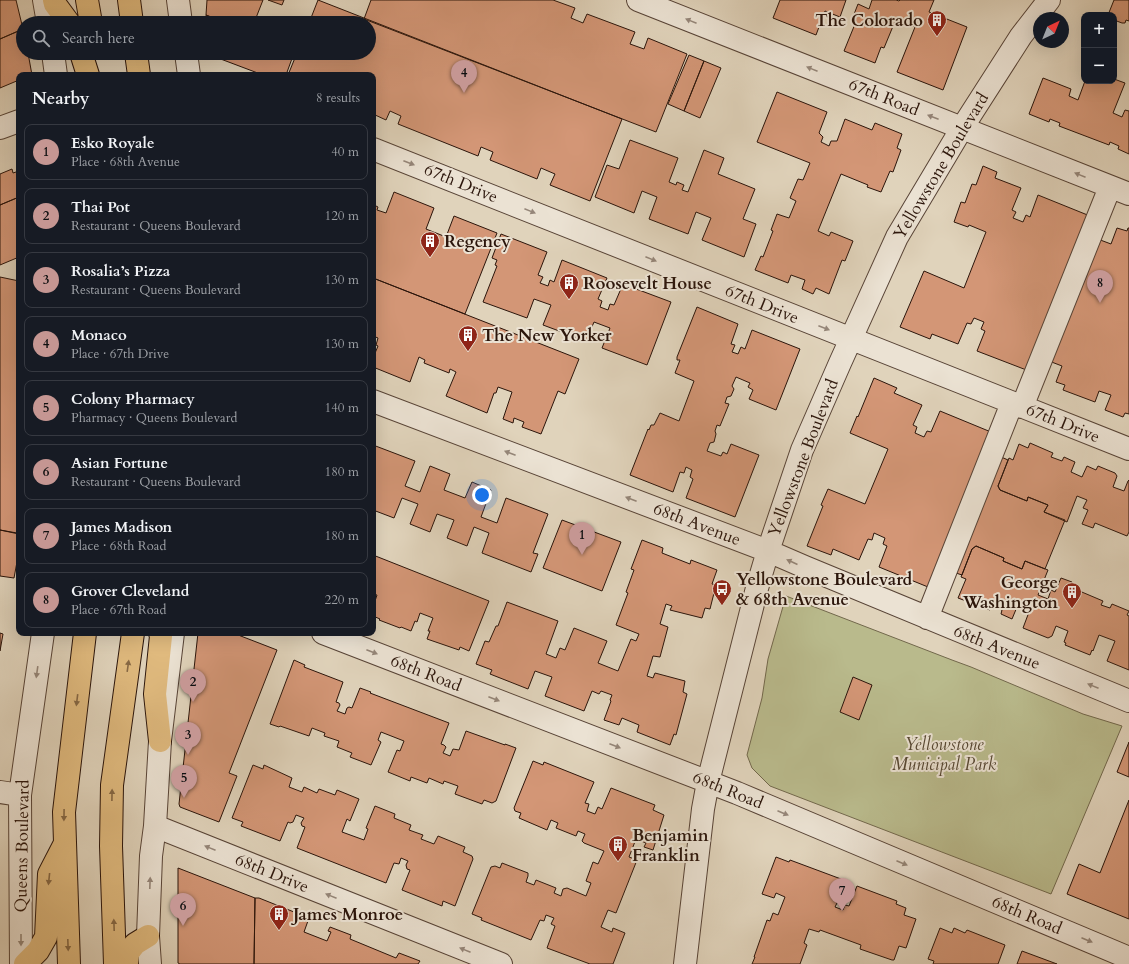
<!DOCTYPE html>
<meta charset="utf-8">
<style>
:root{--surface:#171b24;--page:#242831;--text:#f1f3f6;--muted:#9ea1a6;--line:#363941;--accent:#c59692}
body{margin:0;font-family:Cardo,serif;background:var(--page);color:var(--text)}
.controls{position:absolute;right:12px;top:12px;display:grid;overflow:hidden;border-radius:8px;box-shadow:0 4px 16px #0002}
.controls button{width:36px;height:36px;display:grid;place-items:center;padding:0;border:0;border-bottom:1px solid var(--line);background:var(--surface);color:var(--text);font:20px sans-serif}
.compass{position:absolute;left:1033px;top:12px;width:36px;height:36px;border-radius:50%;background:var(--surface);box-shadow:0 4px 16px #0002;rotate:43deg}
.you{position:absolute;left:482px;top:495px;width:14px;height:14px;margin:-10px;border:3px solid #fff;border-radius:50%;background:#1a73e8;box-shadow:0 0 0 6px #1a73e833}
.badge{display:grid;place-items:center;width:26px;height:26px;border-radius:50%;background:var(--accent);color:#111;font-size:13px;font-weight:700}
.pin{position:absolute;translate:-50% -33px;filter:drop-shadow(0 1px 2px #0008)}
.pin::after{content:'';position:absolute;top:21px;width:14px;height:12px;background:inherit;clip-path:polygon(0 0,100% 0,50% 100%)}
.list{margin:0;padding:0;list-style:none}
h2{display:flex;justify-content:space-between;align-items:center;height:52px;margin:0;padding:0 16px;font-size:17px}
h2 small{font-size:13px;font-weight:400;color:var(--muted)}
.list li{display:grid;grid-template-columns:26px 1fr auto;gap:12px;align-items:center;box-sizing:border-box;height:56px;margin:0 8px 8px;padding:0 8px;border:1px solid var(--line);border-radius:8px}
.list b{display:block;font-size:15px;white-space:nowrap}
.list p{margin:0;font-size:13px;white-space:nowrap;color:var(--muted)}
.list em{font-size:13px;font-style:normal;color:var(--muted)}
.icon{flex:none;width:22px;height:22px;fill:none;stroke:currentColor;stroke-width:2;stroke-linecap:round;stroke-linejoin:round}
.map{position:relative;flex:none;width:1129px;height:964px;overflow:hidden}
.search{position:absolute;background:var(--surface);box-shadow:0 4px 16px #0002;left:16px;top:16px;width:360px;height:44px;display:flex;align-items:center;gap:10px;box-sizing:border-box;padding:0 14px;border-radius:22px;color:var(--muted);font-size:15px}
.panel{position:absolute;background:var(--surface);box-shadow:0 4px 16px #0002;left:16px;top:72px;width:360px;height:564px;border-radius:8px}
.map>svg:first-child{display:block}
.green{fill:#b9ba8c;stroke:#72684c}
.building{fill:#d39676;stroke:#2b150b}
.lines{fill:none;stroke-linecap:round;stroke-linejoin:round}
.minor-casing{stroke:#584437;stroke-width:24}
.major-casing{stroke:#2b150b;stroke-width:24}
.minor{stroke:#ebe2d3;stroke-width:22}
.major{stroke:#e0ba7e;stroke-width:22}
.oneway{fill:#958679}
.oneway2{fill:#866844}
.labels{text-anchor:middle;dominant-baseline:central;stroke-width:4;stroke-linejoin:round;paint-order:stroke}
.poi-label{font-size:17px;font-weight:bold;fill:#2b150b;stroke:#ebe2d3;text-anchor:start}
.street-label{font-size:17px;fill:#2b150b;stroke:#ebe2d3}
.park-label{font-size:17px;font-style:italic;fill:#564732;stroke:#ebe2d3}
</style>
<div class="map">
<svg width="1129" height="964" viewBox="0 0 1129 964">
<rect width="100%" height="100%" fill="#e0d3bb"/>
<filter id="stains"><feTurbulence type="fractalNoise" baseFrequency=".005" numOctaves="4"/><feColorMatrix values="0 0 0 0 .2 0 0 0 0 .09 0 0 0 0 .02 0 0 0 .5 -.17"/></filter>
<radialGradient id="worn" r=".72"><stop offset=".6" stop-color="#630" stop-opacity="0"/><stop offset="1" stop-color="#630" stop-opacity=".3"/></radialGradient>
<path class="green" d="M786,596L952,660L971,667L1083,714L1122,726L1051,894L770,786L752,768L747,755L762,698L768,659Z"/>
<path class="building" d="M0,0H16L23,29L0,39Z
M207,0H263L254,23H226L206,15Z
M268,0H284L282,5Z
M318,0L622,119L590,201L550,185L555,174L541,168L537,179L490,160L493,152L481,147L478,156L398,124L401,116L390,111L386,120L373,114V75H288L297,53H369V23H309Z
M371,0H553L575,8L571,18L583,23L587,14L635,32L630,44L644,49L648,38L687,54L656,132L364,19Z
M780,0H846L840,17L825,11L816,35L773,18Z
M872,0H896L899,1L900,0H934L929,12L967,27L943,90L897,72L915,27L896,19L884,48L881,47L875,63L844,51L855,24L851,22L858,4L869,9Z
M1114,0H1129V21L1126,20L1125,23H1122L1114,20V15H1108Z
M206,15L226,23H207Z
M23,29V53H28L32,75H19V80L0,88V39Z
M212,53H294L286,75H263L218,58Z
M689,55L704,61L684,111L668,104Z
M704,61L721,68L700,118L684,111Z
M1043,78L1071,89L1069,96L1078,100L1085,81H1114V79L1125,83L1113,113L1122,117L1125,110L1129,111V154L1118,149L1119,146L1110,142L1109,145L1059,126L1060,123L1050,119L1049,122L1029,114Z
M777,92L827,112L819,133L823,137L821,142L829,146L831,141H837L845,119L872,130L875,123L902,134L897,148L901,150L893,172L890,171L881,192L867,187L868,185L841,174L818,231L829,236L831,232L853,241L845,261L842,260L829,294L816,288L813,294L802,289L805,280L791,275L788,283L755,270L761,256L763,257L773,231L771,230L777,214L789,218L796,201L790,198L798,179L803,180L810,163L757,142Z
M630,140L678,158L669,182L676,185L677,182L684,185L682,190L688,192L704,150L724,158L718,174L755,189L743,219L756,224L744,257L702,240L711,218L696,212L688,234L649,219L657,197L642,191L634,213L595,197L607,165L619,169Z
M983,166L997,172L995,178L1021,188L1012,210L1016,212L1013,218L1023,222L1026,215L1030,217L1038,195L1090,216L1029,371L977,351L985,331L981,329L984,322L974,318L971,324L967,323L958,344L932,334L930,339L900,327L924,271L964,288L986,232L969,225L968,227L954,222L961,202L965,203L972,184L976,185Z
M12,169L13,173L19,171V197L0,205V174Z
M394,192L434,208L426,229L446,237L454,216L497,233L465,314L373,278V208L374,205L378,207L377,210L386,213Z
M19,197V257L0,265V205Z
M1117,228L1127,231L1128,228H1129V414L1125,413L1123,417L1105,410L1111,395L1099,391L1095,402L1063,390L1065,385L1056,382L1062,366L1049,361L1095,238L1111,244Z
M501,234L547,252L538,275L543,277L540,283L548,286L550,280L554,282L562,260L607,278L598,299L602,301L600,307L608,310L610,304L614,305L623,284L671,302L647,365L602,348L610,328L594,322L586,341L543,325L551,305L534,299L527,318L483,302L497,266L495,265L497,260L492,258Z
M0,277L19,281V524L17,533L0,530Z
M373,278L579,359L565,394L558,391L541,434L522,427L524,422L514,418L513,423L503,419L512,392L498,387L496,393H494L487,413L446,396L456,372L450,369L449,373L424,363L425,360L419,357L410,382L373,367V358L378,346L376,345L378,338L373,336Z
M697,307L738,324L731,344L735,345L732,352L738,354L741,347L745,349L752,330L800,349L776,410L749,399L753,390L748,387L750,383L736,377L732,386L734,389L731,396L727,397L725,403L729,404L720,426L717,425L715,431L716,434L714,442L710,443L707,451L721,456L723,452L727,454L731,444L759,455L735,517L686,498L693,479L690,477L692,470L686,467L684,473L680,472L673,492L630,475L648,429L649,430L651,425H654L660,413L679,421L694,381L675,373L680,360H677V357Z
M874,378L897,388L894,393L922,405L913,425L917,427L915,433L924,437L927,431L931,432L940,411L991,432L928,587L879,567L887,546L883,544L885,538L874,533L872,540L868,539L859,560L833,549L831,555L807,546L823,506L821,505L828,489L865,504L888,449L850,433L857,416L858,417Z
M1030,443L1053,453L1051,457L1062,461L1064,457L1075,462L1071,472L1082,477L1087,466L1096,470L1098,466L1115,473L1117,476L1113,487L1124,491L1128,481L1129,480V532L1127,536L1095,523L1093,528L1082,524L1088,510L1083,508L1087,500L1077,496L1067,522L1044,512L1048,505L1028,497L1027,501L1000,490L998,486L1009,458L1013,460L1019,444L1028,448Z
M373,445L415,461L405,486L420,492L430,466L450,474L444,490L465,498L472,482L491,490L481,517L497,523L506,498L548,514L533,553L538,554L531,572L482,553L489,533L474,527L467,546L447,538L454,520L437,514L430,532L410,524L418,504L402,498L394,518L373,510Z
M999,456L1008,460L998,486L1000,490L1027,501L1028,497L1048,505L1044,512L1065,520L1045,569L1025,561L1022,569L1003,561L1004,558L976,546L972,549L962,575L953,572Z
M562,520L621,542L602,591L543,568Z
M0,530L19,534V551L14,578L0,576Z
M642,540L663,548L662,553L690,564L691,560L717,570L712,584L716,585L710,609L705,608L702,618L670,610L672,606L666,604L660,624L668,627L660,657L653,656L647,676L653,678L655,673L685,681L683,692L687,694L676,735L674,734L670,745L637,732L639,725L622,718L619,725L604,720L611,701L610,700L612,695L601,691L599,694L592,691L584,711L545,696L552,677L535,671L528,689L490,674L492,670L476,664L485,641L489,642L496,626H498L507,602L558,621L546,654L556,658L560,648L565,650L574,628L607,641L598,663L618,671L631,639L636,641L639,634L616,625L628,593L626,592L634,570L631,569Z
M976,546L1004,558L1003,561L1022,569L1025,561L1048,570L1038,595L1048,599L1051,590L1055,592L1061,578L1072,582L1070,587L1103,601L1101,605L1110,608L1112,604L1129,611L1127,615L1129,616V670L1107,661L1115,641L1099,635L1093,651L1092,650L1090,655L1065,645L1066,643L1064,642L1068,631L1056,626L1052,636L1048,638L1023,628L1029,612L1017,607L1012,619L1001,614L1002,610L992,606L990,610L958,598L966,579L961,577L972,549Z
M373,555L489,601L469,651L460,647L459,650L427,639L430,631H428L433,618L420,613L417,622L415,621L411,631L401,627L400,628L379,620L380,619L373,616V609L374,605V604L377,595L373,594Z
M0,633L3,634L0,651Z
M198,633H233L277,650L229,773L237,776L219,822L180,807L179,804Z
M294,660L305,665L304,667L343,682L336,702L339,703L340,705L337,711L345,714L347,708L349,707L352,708L360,688L371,692L370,693L449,723L441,744L444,745L446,747L443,753L450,756L453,749L459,750L466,731L505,745V744L516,748L496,801L492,803L484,800L482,804L455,794L458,786L444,781L443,784L429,778L427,783L411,777L410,781L388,772L397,750L400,751L404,741L381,732L378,740L381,742L371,765L350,757L352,753L337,747L339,741L324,736L325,733L312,728L309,736L280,726L279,727L270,724Z
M853,677L872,685L859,720L840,712Z
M1129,742V777L1117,772Z
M533,761L543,765L544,762L594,782L585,803L589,804L587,811L595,814L598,807L602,809L611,788L655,805L653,810L664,815L653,850L644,847L646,843L636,839L629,857L637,860L616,913L608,910L601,927L612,932L613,928L625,933L613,964H590L547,948L555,926L551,924L554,918L546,915L544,921L540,920L531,940L481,920L482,918L472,914L491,867L495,866L500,868L502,863L528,873V876L526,882L534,885L536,880L556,888L554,893L561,896L563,889L567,888L586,896L591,883L586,881L593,862L598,864L604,851L584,843L582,841L585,834L578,831L576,836L556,828L558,823L551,820L547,830L519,818L521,813L515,811L514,808Z
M253,765L263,769L264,765L292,778L289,787L302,792L304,787L317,793L319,789L335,795L337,790L359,799L350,821L347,819L342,832L364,840L368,829L366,828L375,806L395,814L394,818L411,825L409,830L423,835L421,839L434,844L438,836L465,847L463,852L472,856L473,859L455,906L443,901L442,906L402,890L410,870L407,869L406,865L408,861L401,858L399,864L394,863L386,883L297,848L305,827L302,826L301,823L304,818L296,815L293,822L290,823L288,822L280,841L241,826L243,822L232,818Z
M1129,800V919L1067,894L1079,864L1100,873Z
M776,857L789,862L790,860L841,879L833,899L838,901L835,907L843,910L845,905L849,906L857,886L897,901L896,904L906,908L904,915L916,919L906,948L899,946L894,960H892L860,949L861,945L820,930L819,932L809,929L804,943L807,945L800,964H752L755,957H754L767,920L770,921L773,913L778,915L785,897L776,893L774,898L762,894Z
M178,868L255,898L254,964H180L178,963Z
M255,898H259L309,918L304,932L327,941L331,932L328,931L330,927L351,935L350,939L396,958L399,953L420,961L418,964H254Z
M940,928L952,933L954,928L965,933L967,930L1005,945L998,964H933L934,961L928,959Z
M1022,951L1057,964H1017Z"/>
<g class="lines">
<defs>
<path id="minor" d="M44,0L48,23
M178,0L181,23
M638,0L1129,194
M53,53L56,75
M186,53L189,75
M0,128L19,121
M373,149L1129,449
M373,401L768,551L805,567L1129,701
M1022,407L1110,187
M927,618L1012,403
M323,633L737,793L1129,958
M0,792L20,795
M155,826L501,964
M21,964L20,795L43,633
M150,964L148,936L151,856L155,826L160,741L173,633
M685,964L703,809L708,782L757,588L768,551L802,450L840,363L897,237L962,128L1021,36L1049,0"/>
<path id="major" d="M54,0L55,4L69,23
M87,0L91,23
M129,0L132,23
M81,53L88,75
M136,53L139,75
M160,741L155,694L161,636L160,633
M25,964L38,951L46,937L49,874L64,845
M69,964L64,812L85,633
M115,964L111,846L112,785L133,633
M127,964L128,953L135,944L148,936"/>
</defs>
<use href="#minor" class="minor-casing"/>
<use href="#major" class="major-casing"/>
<use href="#minor" class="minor"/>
<use href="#major" class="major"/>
</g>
<defs><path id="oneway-solid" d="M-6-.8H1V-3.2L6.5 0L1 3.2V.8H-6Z"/></defs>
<g class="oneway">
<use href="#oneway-solid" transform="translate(691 21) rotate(-158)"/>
<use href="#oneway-solid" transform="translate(812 69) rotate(-158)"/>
<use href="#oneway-solid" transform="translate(933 117) rotate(-159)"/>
<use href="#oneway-solid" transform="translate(409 163) rotate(21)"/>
<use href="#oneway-solid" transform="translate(1080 175) rotate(-158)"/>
<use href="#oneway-solid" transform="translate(530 211) rotate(22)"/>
<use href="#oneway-solid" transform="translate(651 259) rotate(22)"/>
<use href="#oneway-solid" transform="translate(824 328) rotate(21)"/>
<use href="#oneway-solid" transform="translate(510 453) rotate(-159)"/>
<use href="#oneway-solid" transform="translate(631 499) rotate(-159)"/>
<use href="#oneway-solid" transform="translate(792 562) rotate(-156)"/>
<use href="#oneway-solid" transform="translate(372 652) rotate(21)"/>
<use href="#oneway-solid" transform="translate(37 672) rotate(98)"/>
<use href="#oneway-solid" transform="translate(1093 686) rotate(-158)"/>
<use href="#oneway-solid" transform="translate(494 699) rotate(21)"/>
<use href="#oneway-solid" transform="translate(615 746) rotate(21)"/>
<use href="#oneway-solid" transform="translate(783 813) rotate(23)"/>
<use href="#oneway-solid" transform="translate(210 848) rotate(-158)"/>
<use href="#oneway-solid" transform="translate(902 863) rotate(23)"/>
<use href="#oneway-solid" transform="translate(150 883) rotate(-88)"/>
<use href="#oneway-solid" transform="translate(331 896) rotate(-158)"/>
<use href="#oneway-solid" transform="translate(21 940) rotate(90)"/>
<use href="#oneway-solid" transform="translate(1087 940) rotate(23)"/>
<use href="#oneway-solid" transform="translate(465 950) rotate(-158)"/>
</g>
<g class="oneway2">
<use href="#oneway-solid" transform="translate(128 666) rotate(-82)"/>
<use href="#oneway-solid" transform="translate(77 700) rotate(97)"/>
<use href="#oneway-solid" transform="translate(112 795) rotate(-89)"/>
<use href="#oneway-solid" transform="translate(64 815) rotate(91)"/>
<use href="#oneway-solid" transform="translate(49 879) rotate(96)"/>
<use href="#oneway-solid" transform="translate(114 925) rotate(-92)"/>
<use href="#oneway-solid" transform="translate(68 945) rotate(88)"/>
</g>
<defs>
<symbol id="building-pin" viewBox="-11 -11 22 30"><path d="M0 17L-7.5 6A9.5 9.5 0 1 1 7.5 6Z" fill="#8f2418" stroke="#ebe2d3"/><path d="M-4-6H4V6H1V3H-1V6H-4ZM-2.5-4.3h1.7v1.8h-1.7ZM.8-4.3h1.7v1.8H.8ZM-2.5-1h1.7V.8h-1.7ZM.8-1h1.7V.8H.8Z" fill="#fff"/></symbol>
<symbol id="bus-pin" viewBox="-11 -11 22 30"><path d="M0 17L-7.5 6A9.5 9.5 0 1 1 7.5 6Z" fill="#8f2418" stroke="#ebe2d3"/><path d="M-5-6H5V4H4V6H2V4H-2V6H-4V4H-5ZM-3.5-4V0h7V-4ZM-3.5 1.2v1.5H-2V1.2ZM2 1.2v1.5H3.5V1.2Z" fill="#fff"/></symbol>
</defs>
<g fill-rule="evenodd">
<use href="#building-pin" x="926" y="9" width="22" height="30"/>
<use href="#building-pin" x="419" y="230" width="22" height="30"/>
<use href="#building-pin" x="558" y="272" width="22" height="30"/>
<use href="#building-pin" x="457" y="324" width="22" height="30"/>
<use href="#bus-pin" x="711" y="578" width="22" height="30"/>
<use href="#building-pin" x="1061" y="581" width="22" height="30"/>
<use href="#building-pin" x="607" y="834" width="22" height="30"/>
<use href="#building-pin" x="268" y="903" width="22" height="30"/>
</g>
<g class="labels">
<g class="poi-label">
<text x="923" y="20" text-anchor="end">The Colorado</text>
<text x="444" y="241">Regency</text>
<text x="583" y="283">Roosevelt House</text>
<text x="482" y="335">The New Yorker</text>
<text x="736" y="579">Yellowstone Boulevard<tspan x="736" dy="20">&amp; 68th Avenue</tspan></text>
<text x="1058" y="582" text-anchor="end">George<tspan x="1058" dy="20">Washington</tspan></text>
<text x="632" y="835">Benjamin<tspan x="632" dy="20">Franklin</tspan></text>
<text x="293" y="914">James Monroe</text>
</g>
<g class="street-label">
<text transform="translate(884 97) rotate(22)">67th Road</text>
<text transform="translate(941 166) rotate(-59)">Yellowstone Boulevard</text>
<text transform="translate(461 183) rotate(22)">67th Drive</text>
<text transform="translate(762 304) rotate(22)">67th Drive</text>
<text transform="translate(1063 423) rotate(22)">67th Drive</text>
<text transform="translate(803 458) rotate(-69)">Yellowstone Boulevard</text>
<text transform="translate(697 524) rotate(21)">68th Avenue</text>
<text transform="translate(997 647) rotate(22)">68th Avenue</text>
<text transform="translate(426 673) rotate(21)">68th Road</text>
<text transform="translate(728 790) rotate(22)">68th Road</text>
<text transform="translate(22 846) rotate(-89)">Queens Boulevard</text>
<text transform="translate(272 873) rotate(22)">68th Drive</text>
<text transform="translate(1027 915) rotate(23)">68th Road</text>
</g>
<g class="park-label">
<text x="944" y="744">Yellowstone<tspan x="944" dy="20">Municipal Park</tspan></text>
</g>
</g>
<rect width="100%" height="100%" filter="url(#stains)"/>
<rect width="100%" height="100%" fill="url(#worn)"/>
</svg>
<div class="controls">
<button>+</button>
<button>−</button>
</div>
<svg class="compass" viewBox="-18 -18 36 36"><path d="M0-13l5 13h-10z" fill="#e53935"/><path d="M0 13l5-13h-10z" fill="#9ea1a6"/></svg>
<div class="you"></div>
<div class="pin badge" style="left:582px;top:555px">1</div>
<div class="pin badge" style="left:193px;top:702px">2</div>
<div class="pin badge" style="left:188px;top:755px">3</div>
<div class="pin badge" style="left:464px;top:93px">4</div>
<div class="pin badge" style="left:184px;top:798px">5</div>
<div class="pin badge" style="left:183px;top:926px">6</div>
<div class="pin badge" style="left:842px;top:911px">7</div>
<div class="pin badge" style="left:1100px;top:303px">8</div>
<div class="search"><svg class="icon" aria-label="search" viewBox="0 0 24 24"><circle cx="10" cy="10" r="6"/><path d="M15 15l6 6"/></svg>Search here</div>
<section class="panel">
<h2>Nearby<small>8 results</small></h2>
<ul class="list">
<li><span class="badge">1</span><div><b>Esko Royale</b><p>Place · 68th Avenue</p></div><em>40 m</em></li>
<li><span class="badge">2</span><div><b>Thai Pot</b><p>Restaurant · Queens Boulevard</p></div><em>120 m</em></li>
<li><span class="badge">3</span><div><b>Rosalia’s Pizza</b><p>Restaurant · Queens Boulevard</p></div><em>130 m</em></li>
<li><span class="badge">4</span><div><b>Monaco</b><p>Place · 67th Drive</p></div><em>130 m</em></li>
<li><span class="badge">5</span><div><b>Colony Pharmacy</b><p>Pharmacy · Queens Boulevard</p></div><em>140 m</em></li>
<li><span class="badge">6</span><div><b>Asian Fortune</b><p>Restaurant · Queens Boulevard</p></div><em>180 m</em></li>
<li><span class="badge">7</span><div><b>James Madison</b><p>Place · 68th Road</p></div><em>180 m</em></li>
<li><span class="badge">8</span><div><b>Grover Cleveland</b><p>Place · 67th Road</p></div><em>220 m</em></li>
</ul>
</section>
</div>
